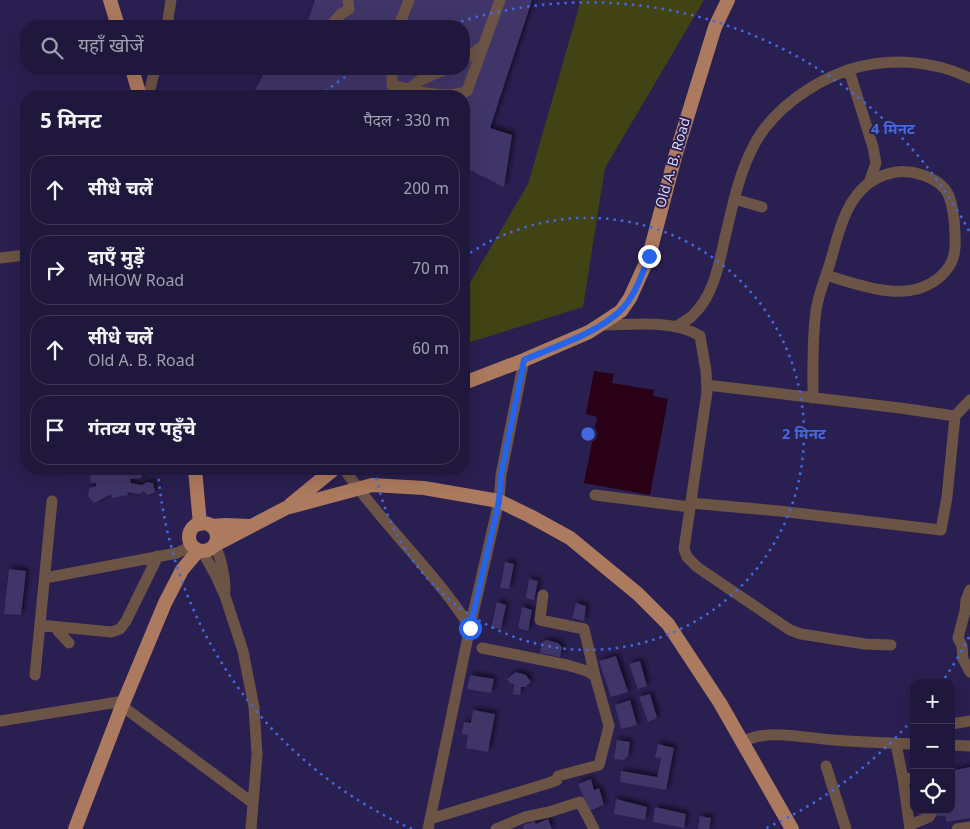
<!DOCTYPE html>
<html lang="hi">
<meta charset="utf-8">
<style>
:root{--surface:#20173d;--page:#2d2448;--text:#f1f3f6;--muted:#a29fb0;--line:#3d3657}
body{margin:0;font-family:Georgia,"Noto Sans Devanagari",serif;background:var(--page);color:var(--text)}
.controls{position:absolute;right:15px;bottom:15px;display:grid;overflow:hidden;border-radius:10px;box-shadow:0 5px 20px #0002}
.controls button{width:45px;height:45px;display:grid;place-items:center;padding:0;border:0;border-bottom:1px solid var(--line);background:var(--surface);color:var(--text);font:25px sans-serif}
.stop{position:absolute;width:15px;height:15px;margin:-11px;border:4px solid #2563eb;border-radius:50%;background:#fff}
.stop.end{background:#2563eb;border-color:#fff;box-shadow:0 1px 5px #0008}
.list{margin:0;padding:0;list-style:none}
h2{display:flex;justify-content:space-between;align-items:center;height:65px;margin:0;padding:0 20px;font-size:21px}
h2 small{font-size:16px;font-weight:400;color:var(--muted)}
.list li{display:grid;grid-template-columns:32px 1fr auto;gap:15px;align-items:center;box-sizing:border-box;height:70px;margin:0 10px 10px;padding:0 10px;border:1px solid var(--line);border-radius:20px}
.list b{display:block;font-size:19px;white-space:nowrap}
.list p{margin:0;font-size:16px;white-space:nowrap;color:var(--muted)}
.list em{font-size:16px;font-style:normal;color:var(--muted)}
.icon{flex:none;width:28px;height:28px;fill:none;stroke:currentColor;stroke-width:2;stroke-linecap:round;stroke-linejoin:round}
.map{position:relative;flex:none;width:970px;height:829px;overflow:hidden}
.search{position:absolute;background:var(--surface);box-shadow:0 5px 20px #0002;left:20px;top:20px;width:450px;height:55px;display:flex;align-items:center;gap:12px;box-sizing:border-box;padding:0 18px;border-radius:20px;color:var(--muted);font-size:19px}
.panel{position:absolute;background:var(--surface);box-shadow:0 5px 20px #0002;left:20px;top:90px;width:450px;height:385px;border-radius:20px}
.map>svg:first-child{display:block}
.green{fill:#424314}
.water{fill:#2a0017}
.building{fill:#3f3468;filter:url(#shadow)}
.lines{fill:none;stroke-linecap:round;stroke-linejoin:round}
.minor{stroke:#6b5345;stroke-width:11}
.major{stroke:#ac7a5e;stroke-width:14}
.route{stroke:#2563eb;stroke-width:6}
.ring{fill:none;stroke:#4369de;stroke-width:2.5;stroke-dasharray:2.5 5}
.labels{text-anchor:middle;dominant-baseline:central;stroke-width:4;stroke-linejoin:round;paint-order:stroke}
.street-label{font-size:14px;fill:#d9d5f5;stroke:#2a1f51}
.centre{fill:#4369de;stroke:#2a1f51;stroke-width:2.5}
.ring-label{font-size:15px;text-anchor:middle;font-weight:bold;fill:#4369de;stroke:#2a1f51;stroke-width:4;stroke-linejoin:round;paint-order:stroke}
</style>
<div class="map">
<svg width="970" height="829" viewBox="0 0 970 829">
<defs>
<filter id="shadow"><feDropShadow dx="3" dy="-3" stdDeviation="2.5" flood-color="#0009"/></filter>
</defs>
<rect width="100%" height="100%" fill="#2a1f51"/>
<path class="green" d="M581,0H704L605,168L583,307L464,344V293L528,184Z"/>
<path class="water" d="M594,371L614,374L612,383L654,390L653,396L668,399L650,495L584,483L597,417L586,414Z"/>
<path class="building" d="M315,0H532L490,128L512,135L504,187L464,167V96H328L307,90L304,96H252L266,69H464V26H306Z
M89,469H141L142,478L130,479L131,483L142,485L147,482L153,483L155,492L148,495L143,491L141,494L127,492L128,495L112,498L111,494L94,503L88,496L89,488L96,486V483H91Z
M505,562L514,564L509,589L500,588Z
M9,569L26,571L21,615L4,614Z
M529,579L538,581L534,600L526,598Z
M497,602L506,605L501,629L491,628Z
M576,603L586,606L584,621L572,618Z
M522,607L532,610L528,631L518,628Z
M547,640L558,643L562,647L560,657L540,653L542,642Z
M616,656L628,692L611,697L599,661Z
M640,661L647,686L638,689L629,664Z
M516,672L526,675L531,682L525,687H521L520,695L513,694L514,684H511L507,679Z
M470,675L494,679L491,693L467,689Z
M650,694L657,718L648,722L639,697Z
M630,700L637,725L621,729L615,705Z
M473,710L495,714L488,752L466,748L468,735L462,734L464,722L471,723Z
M617,740L630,742L628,756L624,760L614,759Z
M658,744L674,748L666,790L620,782L621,771L657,777L661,758L655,757Z
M970,767V818L946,822L945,816H937L936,810H951V771Z
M591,779L594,790L599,788L604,805L589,811L578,784Z
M616,799L647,807L645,820L614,814Z
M655,807L686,814L684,828L653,822Z
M700,816L711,818L709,829H698Z
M548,819L552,829H524L523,825L534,821L536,824Z"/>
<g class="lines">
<path class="minor" d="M167,26L171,0
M330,26L341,14L349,9L348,0
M399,26L409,0
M464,59L483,46
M392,69V85C412,90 448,100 467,91L500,0
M849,70L873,147L876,163L869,183
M409,89L419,81L446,69
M145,96L150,89L155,69
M734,199L762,207
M0,258L26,255
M600,325C631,325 673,319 700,336L706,371L707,392L684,549L687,557L697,567L790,630L801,634L865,644L891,645
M677,326C682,323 688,320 692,316C715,295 719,262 726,233C733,204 739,174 753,147C771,111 811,83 848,70C888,57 932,60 970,78
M707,385L900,408L955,416
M813,398C813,369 812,339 816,311C818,295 825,279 830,263C841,225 849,180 896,172C912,170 933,176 944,188C953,197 955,224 955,236C956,252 954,264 941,276C909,305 862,286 826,275
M344,469C383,525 433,570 470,627
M595,495L690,507
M691,503L779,511L941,530L947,497L955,416L970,400
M215,545C222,561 225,574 225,591
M202,551L215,574L225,596L243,651L254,707L257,754L251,829
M45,578L177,553L192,546
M970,590L966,600L965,611L958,638L962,646L963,659L970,672
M543,595L540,620L584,629L595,676
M40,625L111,632L120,629L126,621L158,556
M57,627L58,631L69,643
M35,675L52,501
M122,706L253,803
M0,721L124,701
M951,724L970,721
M742,742C768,728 804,738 833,740C860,742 887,743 914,744
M896,744L903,779
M951,745L970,746
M826,766L846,829
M430,819L549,783L557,780L558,776L599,765L609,726L595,676L587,671L567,665L482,648
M910,825L929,817L933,810
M428,829L470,627L499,501L501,475L524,360
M496,829L525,817L549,812L580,802L594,829
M910,829L903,779L914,778
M957,829L970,827"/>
<path class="major" d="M110,0L118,26
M132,69L140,96
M464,383L524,360L589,332L621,311L630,298L649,256L675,157L715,27L728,0
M195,469L200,524
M290,505L334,469
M189 537a14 14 0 1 1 28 0a14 14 0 1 1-28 0Z
M211,526L226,525L249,526
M215,545L286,508L372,485L424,488L499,501L530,516L570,538L638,594L668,624L720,703L792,829
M75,829L122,706L165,603L182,570L198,551"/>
</g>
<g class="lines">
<path class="route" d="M470,628L499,501L501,475L524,360C554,347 597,333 620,311C635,297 642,274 649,256"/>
</g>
<g class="ring">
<path d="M464 257A216 216 0 1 1 375 470"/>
<path d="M969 637A432 432 0 0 1 942 682M912 720A432 432 0 0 1 764 829M412 829A432 432 0 0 1 158 472M319 96A432 432 0 0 1 356 70M447 26A432 432 0 0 1 969 231"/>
</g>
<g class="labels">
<g class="street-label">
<text transform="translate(674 163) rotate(-74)">Old A. B. Road</text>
</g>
</g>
<circle cx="588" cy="434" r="8" class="centre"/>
<g class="ring-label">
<text x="893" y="134">4 मिनट</text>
<text x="804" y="439">2 मिनट</text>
</g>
</svg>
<div class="controls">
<button>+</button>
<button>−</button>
<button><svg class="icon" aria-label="locate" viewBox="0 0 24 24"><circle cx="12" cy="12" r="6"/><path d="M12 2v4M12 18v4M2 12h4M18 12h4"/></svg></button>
</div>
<div class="stop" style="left:470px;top:628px"></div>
<div class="stop end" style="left:649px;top:256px"></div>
<div class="search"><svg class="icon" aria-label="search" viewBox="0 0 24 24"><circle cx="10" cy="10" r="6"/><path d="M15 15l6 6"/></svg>यहाँ खोजें</div>
<section class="panel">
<h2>5 मिनट<small>पैदल · 330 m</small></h2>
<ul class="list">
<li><svg class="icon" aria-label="ahead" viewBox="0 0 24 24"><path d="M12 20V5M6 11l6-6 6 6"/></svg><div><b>सीधे चलें</b></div><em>200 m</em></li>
<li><svg class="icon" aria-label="right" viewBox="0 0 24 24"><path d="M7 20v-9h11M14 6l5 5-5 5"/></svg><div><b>दाएँ मुड़ें</b><p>MHOW Road</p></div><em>70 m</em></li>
<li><svg class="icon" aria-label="ahead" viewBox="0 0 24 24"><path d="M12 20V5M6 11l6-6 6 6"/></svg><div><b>सीधे चलें</b><p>Old A. B. Road</p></div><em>60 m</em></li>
<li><svg class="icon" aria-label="arrive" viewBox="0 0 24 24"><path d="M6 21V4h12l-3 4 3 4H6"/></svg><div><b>गंतव्य पर पहुँचे</b></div></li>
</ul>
</section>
</div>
